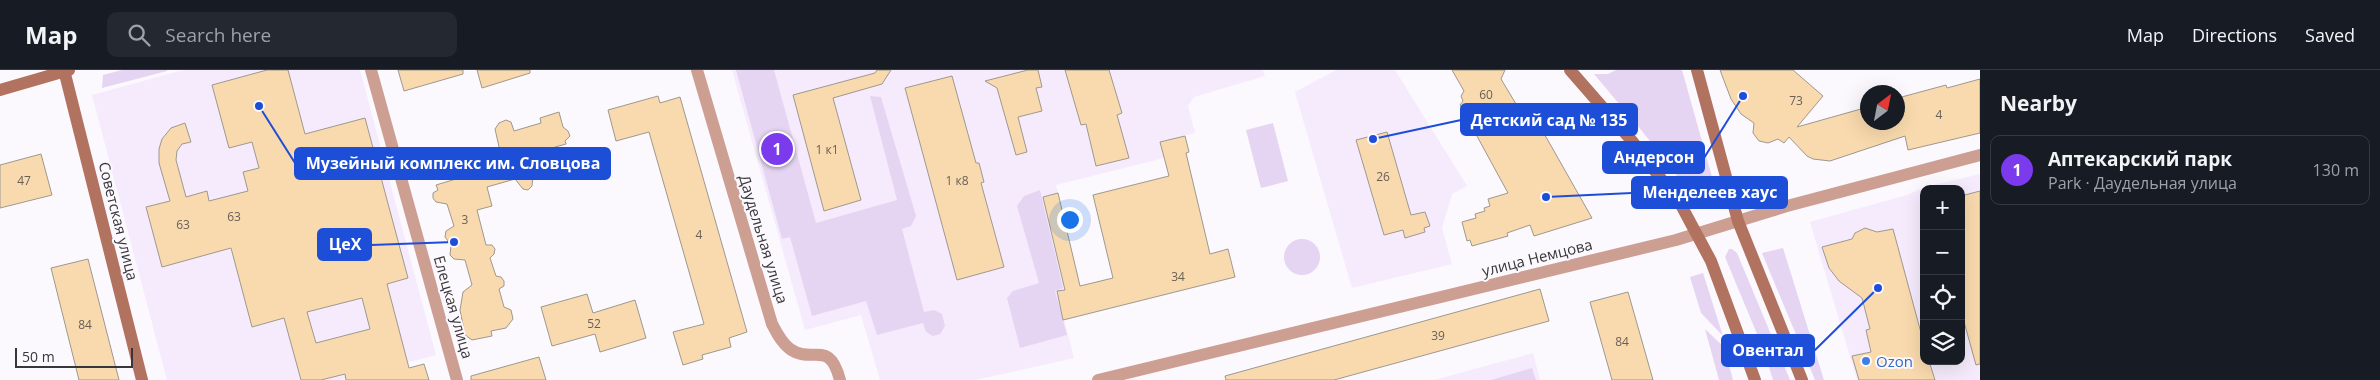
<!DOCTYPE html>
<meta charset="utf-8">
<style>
:root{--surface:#171b24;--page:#242831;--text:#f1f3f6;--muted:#9ea1a6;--line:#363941;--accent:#7c3aed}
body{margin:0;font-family:"Open Sans",sans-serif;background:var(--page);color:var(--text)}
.controls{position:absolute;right:15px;bottom:15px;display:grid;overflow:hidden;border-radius:10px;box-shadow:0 5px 20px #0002}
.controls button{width:45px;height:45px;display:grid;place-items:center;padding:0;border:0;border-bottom:1px solid var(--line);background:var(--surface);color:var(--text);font:25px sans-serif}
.compass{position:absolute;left:1860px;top:15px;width:45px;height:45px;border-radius:50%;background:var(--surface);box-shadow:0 5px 20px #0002;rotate:32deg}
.scale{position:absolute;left:15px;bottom:12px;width:118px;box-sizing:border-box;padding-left:5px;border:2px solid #383639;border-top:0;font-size:14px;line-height:18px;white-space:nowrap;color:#383639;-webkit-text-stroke:4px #fbf8fe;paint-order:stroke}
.you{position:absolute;left:1069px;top:149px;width:18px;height:18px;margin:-12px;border:4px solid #fff;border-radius:50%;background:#1a73e8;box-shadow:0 0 0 8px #1a73e833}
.badge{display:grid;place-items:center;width:32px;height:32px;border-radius:50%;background:var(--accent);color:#fff;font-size:16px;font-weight:700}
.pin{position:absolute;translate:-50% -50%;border:2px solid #fff;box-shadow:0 1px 5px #0006}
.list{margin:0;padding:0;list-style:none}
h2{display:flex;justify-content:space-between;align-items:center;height:65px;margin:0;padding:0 20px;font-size:21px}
h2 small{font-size:16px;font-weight:400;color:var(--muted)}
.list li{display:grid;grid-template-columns:32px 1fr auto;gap:15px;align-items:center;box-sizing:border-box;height:70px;margin:0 10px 10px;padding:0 10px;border:1px solid var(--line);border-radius:10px}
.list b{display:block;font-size:19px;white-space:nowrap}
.list p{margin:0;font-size:16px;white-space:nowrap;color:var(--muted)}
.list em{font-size:16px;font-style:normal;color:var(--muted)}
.icon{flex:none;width:28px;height:28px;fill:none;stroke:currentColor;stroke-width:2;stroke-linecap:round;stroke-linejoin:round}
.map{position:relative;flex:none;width:1980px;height:310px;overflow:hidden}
header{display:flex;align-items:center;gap:30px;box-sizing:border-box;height:70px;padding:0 25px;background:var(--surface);border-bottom:1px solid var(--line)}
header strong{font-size:24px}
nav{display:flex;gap:28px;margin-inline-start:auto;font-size:18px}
.search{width:350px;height:45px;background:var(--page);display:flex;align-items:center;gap:12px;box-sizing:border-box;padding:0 18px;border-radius:10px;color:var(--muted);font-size:19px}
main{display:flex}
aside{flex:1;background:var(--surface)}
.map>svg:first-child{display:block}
.built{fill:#f5ebfc;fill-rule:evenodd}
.green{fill:#e6d5f2}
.building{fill:#f9daae;stroke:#9e988f;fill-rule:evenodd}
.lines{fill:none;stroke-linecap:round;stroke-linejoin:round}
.street{stroke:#cc9f92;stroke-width:12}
.secondary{stroke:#b27260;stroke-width:12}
.shop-dot{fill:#3f7fe0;stroke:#fbf8fe;stroke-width:2}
.labels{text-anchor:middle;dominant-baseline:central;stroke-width:4;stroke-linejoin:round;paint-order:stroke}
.number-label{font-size:12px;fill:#685f56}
.street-label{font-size:15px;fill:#383639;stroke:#fbf8fe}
.shop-label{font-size:15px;fill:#366cbe;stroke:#fbf8fe;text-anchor:start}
.leader{fill:none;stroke:#1d4ed8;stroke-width:2}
.callout-dot{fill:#1d4ed8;stroke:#fbf8fe;stroke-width:2}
.callout{fill:#1d4ed8;stroke:#1d4ed8;stroke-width:2}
.callout-label{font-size:16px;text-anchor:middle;font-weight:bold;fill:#fff}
</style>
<header>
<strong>Map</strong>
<div class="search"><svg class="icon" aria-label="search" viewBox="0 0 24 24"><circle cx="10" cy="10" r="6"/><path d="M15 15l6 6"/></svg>Search here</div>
<nav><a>Map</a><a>Directions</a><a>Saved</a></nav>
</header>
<main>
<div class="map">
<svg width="1980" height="310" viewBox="0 0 1980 310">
<rect width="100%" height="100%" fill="#fbf8fe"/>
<path class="built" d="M183,0H360L436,285L340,310H167L92,25Z
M732,0H1263L1265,6L1194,27L1188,36L1195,63L1160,72L1164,88L1056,115L1058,123L1043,127L1065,220L1057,222L1074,288L975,310H880L861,245L805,260Z
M1336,0H1395L1467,116L1452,124L1442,158L1452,194L1352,218L1295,22Z
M1980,104V310H1857L1810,152L1907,125L1925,117ZM1924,119H1961V291H1924Z
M1533,283L1540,310H1434Z"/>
<path class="green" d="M122,0H167V1L102,18L103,5Z
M736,0H774L816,153L897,130L870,26L881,27L916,146L911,156L902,159L924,242L934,240L942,244L945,256L940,264L933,266L926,262L923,253L877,265L866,231L812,246L790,167L782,169Z
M1616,0H1682L1716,121L1714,132L1703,136L1698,133L1642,61L1594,4H1608Z
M1273,53L1288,111L1261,118L1246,60Z
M1040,120L1063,218L1055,221L1067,265L1020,278L1007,228L1013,221L1039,213L1017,136L1024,126Z
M1284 187a18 18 0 1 1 36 0a18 18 0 1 1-36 0Z
M1783,178L1824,310H1815L1762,183Z
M1729,179H1732L1737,183L1790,310H1773L1762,276L1725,187Z
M1703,203L1723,266L1701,243L1690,207Z
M1705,259L1724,277L1733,310H1719Z
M1532,298L1536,310H1491Z"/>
<path class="building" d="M267,0H288L305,64L365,48L408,208L387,214L409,298L424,294L429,310H346L345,304L321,310H301L284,248L252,257L231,178L162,197L146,137L170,131L159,93V79L162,69L171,58L185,53L191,72L182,74L177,81L176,90L186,127L207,121L209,131L248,121L243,102L259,98L252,72L229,78L212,15ZM362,228L370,259L316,273L307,242Z
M398,0H463V4L404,21Z
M477,0H530V3L482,18Z
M877,0H891L882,14L833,28L861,130L824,141L793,25L875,3Z
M1028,0H1038L1042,17L1036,18L1042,41L1018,47L1027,82L1016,85L997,18L985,11Z
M1065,0H1109L1122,43L1117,45L1129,88L1096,96L1086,54L1081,55Z
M1452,0H1505L1501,9L1516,34L1538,62L1543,63L1546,67L1592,148L1534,166L1530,155L1507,163L1508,166L1472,176L1470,170L1467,171L1462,152L1476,148L1475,144L1485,141L1484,138L1490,136L1488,129L1508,123L1460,35L1463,31L1461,26L1464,21Z
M1720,0H1793L1823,26L1797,57L1868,37V52H1898V28L1946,15L1947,18L1980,9V63L1908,80L1905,66L1830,91L1813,89L1807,86L1789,67L1784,73L1778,69L1768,73L1759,71L1753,63L1754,53L1741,44L1731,29Z
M952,6L976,93H979L984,112L981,113L1004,197L957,210L905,18Z
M658,26L660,33L680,27L747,262L729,268L731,277L702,285L703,289L683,295L673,262L704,254L649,62L616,71L608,40Z
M559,42L563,57L568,61L570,66L565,71L566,74L555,77L556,82L540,86L543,103L533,106L532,116L528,120L523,119L515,109L487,117L492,136L477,140L486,175H492L495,179L494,184L490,188L496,206L501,207L504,211V216L499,219L504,237L511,240L513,249L506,258L491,261L492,266L472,270L465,265L460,240L463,222L472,215L465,190L454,189L450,185L451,175L445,167L446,161L454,156L447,134L436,132L433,128V123L438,120L436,115L466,106L464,99L467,92L474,90L484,95L502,90L495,59L499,53L506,50L511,52L514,61L541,53L540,48Z
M1387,62L1411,145L1425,142L1430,156L1424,158L1425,162L1405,168L1403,160L1384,165L1356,70Z
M1185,66L1189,82L1186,83L1210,184L1228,179L1235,207L1063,250L1057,221L1065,220L1043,127L1058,123L1080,216L1113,208L1093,125L1169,106L1160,72Z
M41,84L52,125L0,138V95Z
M1980,121V294L1976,295L1961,241V126Z
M1865,158L1877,162L1893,159L1924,274V291H1929L1935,310H1859L1852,286L1871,282L1866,260L1870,259L1862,228L1839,211L1829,198L1822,177L1852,169L1855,163Z
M88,189L119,310H79L51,198Z
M1540,219L1549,251L1334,310H1226L1225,306Z
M1628,222L1653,310H1612L1590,232Z
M587,224L593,243L635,230L646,268L600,282L595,264L552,276L541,237Z
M539,287L546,310H471V306Z"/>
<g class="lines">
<path class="street" d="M371,0L457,310
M697,0L772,254C777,263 781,272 790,279C813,295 829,268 840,310
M1098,310L1676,170L1787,136L1980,85"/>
<path class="secondary" d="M64,0L142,310
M1570,0L1632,71L1681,135L1711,191L1755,310
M1697,0L1738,151L1802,310
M0,20L69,0"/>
</g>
<circle class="shop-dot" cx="1866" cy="291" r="5"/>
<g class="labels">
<g class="number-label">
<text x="1486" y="24">60</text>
<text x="1796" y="30">73</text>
<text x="1939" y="44">4</text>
<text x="827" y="79">1 к1</text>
<text x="1383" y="106">26</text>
<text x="24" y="110">47</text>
<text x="957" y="110">1 к8</text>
<text x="234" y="146">63</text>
<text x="465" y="149">3</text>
<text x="183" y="154">63</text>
<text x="699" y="164">4</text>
<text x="1178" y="206">34</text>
<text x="594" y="253">52</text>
<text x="85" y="254">84</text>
<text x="1438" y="265">39</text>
<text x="1622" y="271">84</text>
</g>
<g class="street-label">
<text transform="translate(119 151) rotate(76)">Советская улица</text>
<text transform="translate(764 169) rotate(73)">Даудельная улица</text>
<text transform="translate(1537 187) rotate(-14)">улица Немцова</text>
<text transform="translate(454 237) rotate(74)">Елецкая улица</text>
</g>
<g class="shop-label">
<text x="1876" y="291">Ozon</text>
</g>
</g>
<path class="leader" d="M1373 69L1461 50M1743 26L1704 88M259 36L295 93M1546 127L1632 123M454 172L371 175M1878 218L1814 281"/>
<g class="callout-dot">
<circle cx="1373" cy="69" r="5"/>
<circle cx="1743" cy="26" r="5"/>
<circle cx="259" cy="36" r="5"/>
<circle cx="1546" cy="127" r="5"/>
<circle cx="454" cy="172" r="5"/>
<circle cx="1878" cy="218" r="5"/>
</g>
<g class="callout">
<rect x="1461" y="34" width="176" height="31" rx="5"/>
<rect x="1603" y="72" width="101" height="31" rx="5"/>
<rect x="295" y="78" width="315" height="31" rx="5"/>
<rect x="1632" y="107" width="155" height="31" rx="5"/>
<rect x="318" y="159" width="53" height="31" rx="5"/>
<rect x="1722" y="265" width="92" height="31" rx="5"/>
</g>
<g class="callout-label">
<text x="1549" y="56">Детский сад № 135</text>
<text x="1654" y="93">Андерсон</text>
<text x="453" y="99">Музейный комплекс им. Словцова</text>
<text x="1710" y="128">Менделеев хаус</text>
<text x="345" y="180">ЦеХ</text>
<text x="1768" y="286">Овентал</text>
</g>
</svg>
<div class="controls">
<button>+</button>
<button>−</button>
<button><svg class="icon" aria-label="locate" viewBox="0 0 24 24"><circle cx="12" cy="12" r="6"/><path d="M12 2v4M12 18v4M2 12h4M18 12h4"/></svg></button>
<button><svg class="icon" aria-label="layers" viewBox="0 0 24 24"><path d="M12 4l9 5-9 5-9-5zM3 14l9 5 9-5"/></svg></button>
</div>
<svg class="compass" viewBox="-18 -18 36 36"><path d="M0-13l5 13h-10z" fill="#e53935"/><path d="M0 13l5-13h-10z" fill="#9ea1a6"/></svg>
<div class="scale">50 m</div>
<div class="you"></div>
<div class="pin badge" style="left:777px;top:79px">1</div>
</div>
<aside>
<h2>Nearby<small></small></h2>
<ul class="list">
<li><span class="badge">1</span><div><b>Аптекарский парк</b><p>Park · Даудельная улица</p></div><em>130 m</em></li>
</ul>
</aside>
</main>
